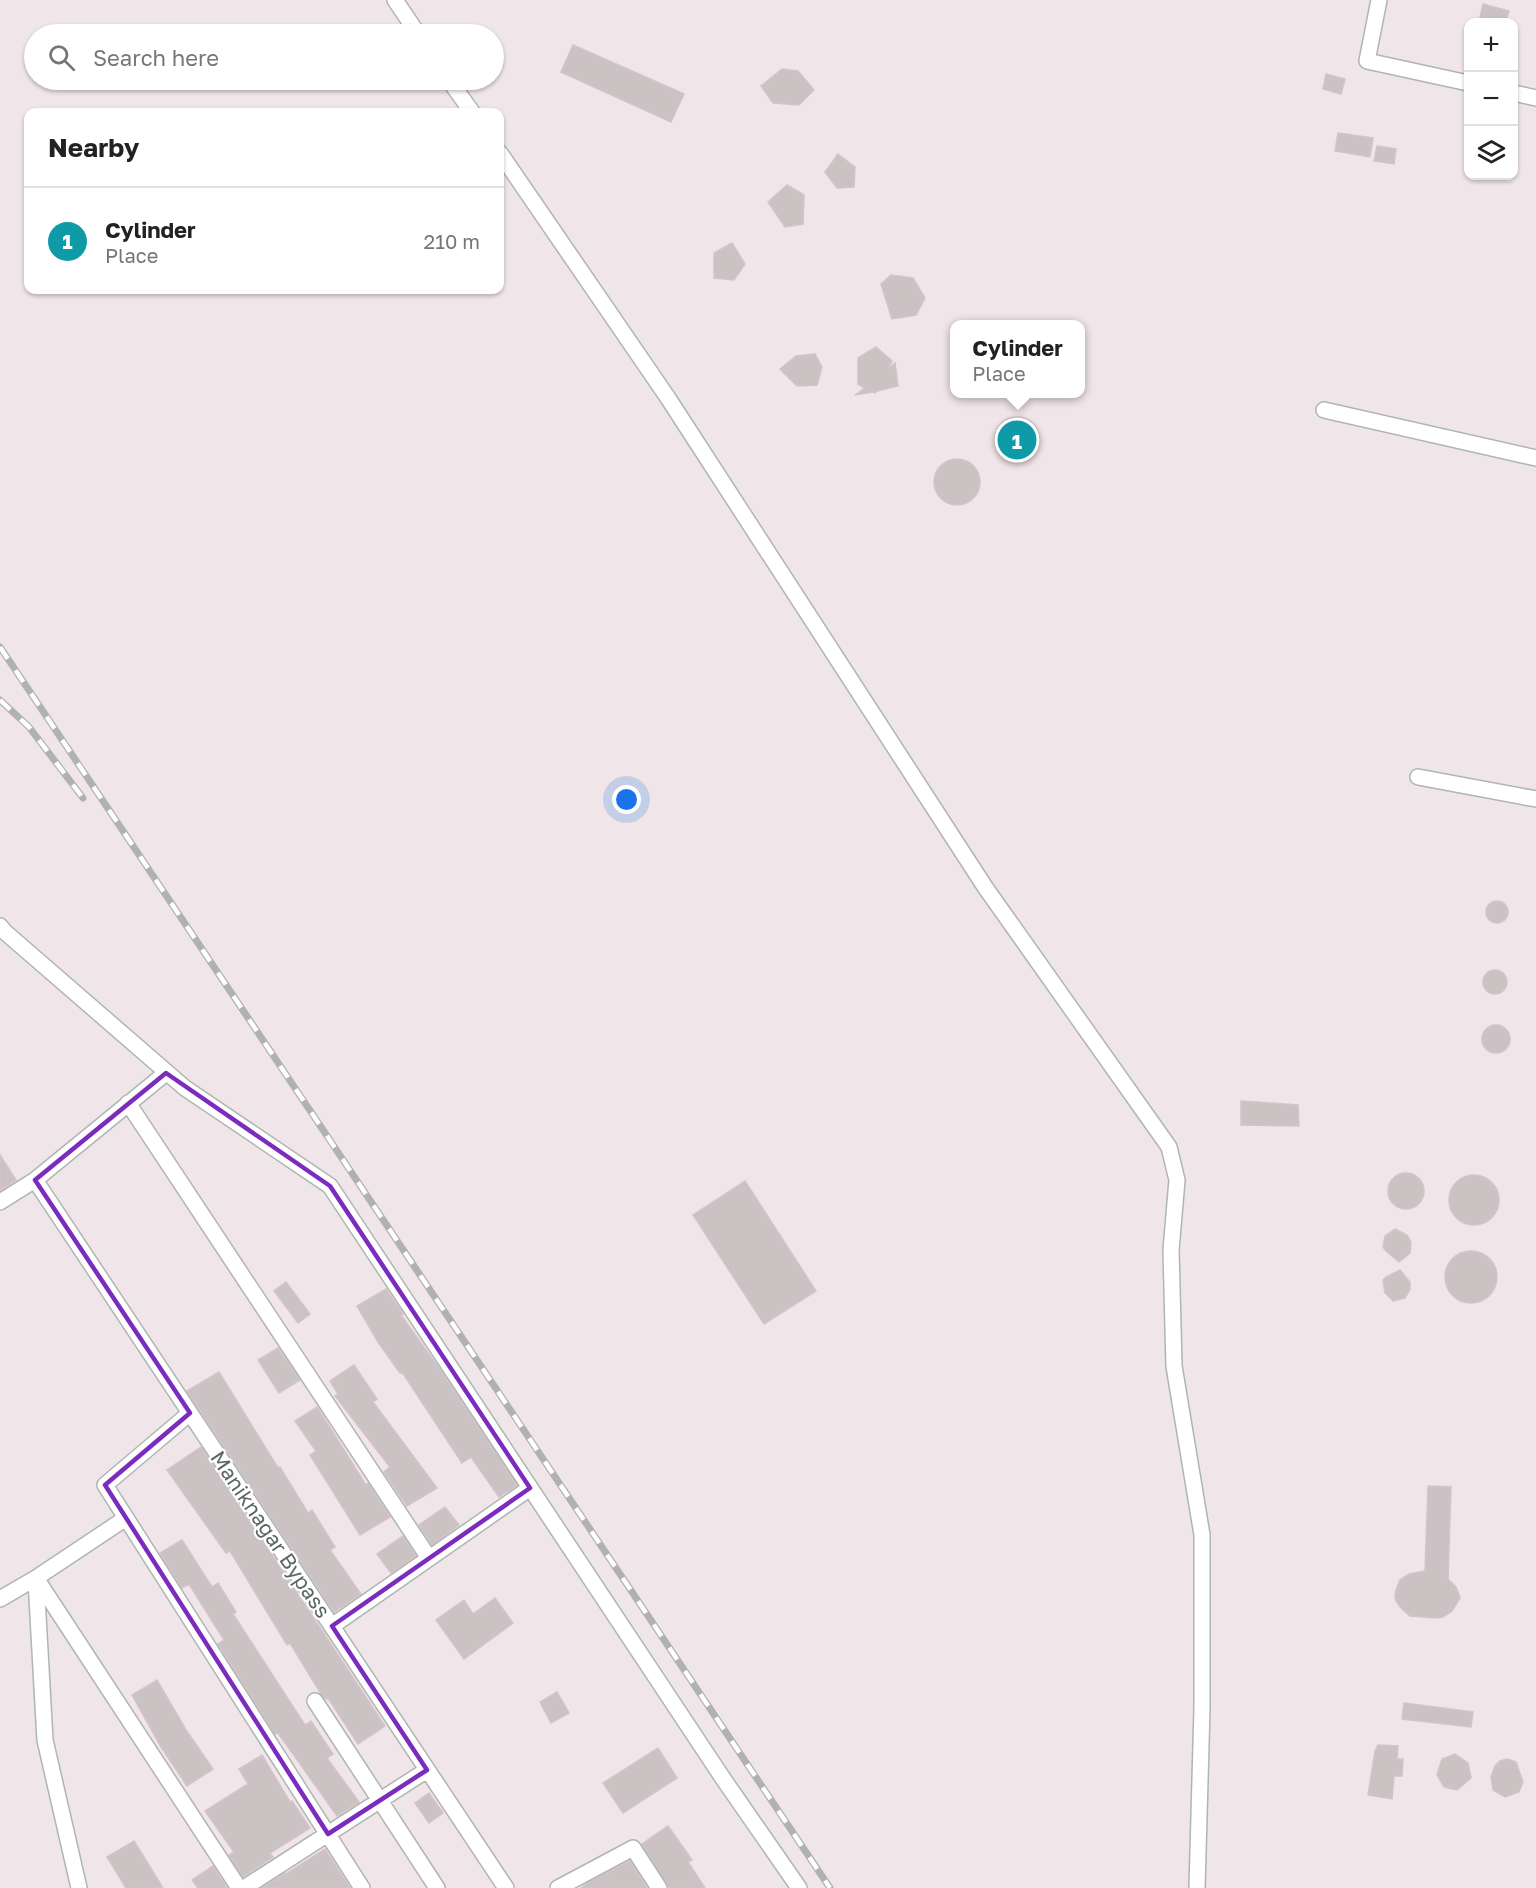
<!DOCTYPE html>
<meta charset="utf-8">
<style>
:root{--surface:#fff;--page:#f2f2f2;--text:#222;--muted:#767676;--line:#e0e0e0;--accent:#db2777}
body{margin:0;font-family:"Golos Text",sans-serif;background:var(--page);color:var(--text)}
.controls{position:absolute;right:18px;top:18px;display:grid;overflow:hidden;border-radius:12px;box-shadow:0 2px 4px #0004}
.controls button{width:54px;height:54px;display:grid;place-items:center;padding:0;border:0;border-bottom:2px solid var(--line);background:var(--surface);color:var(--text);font:30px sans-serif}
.you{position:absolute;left:627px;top:800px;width:21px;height:21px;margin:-15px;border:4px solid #fff;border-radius:50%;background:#1a73e8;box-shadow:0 0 0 9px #1a73e833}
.badge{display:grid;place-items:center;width:39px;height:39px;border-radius:50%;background:var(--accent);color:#fff;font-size:20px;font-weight:700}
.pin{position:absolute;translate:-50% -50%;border:3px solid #fff;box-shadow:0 2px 6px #0006}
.popup{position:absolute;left:950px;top:320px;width:135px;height:78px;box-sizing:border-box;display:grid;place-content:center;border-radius:12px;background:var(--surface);filter:drop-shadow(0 2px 4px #0005);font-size:20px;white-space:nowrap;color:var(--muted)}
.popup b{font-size:22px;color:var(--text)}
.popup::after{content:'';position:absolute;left:50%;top:100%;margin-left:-12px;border:12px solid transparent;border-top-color:var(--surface)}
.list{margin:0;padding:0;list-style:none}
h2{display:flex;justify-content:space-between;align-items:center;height:78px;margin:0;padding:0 24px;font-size:26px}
h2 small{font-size:20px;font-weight:400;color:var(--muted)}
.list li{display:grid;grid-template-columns:39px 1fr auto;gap:18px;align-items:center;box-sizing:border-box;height:108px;padding:0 24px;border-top:2px solid var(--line)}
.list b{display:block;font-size:22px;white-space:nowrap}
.list p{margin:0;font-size:20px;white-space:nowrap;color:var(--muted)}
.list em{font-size:20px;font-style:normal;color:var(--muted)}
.icon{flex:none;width:33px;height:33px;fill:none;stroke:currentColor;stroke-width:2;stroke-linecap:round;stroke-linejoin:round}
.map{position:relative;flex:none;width:1536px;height:1888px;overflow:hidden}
.search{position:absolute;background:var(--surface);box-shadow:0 2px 4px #0004;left:24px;top:24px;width:480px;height:66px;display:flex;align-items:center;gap:15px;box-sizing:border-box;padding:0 21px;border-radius:33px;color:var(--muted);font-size:22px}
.panel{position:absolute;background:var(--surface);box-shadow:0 2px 4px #0004;left:24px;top:108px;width:480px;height:186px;border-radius:12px}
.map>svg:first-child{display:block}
.building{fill:#cbc2c4;stroke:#d5c3ca;stroke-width:1.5}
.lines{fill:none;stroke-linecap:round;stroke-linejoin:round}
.minor-casing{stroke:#aeb6b3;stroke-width:18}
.minor{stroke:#fff;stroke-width:15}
.rail-casing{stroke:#b0b2b1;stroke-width:7}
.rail{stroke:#fff;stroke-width:4.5;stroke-dasharray:14;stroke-linecap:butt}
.marked{fill:none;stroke:#7b2cbf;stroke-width:4.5;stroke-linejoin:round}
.labels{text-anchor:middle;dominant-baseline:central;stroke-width:4.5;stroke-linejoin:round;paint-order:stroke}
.street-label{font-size:21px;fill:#5d6762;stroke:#fff}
</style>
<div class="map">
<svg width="1536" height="1888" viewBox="0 0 1536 1888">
<rect width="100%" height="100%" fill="#f0e5e8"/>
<path class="building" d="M1483,4L1509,11L1506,22H1479Z
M573,45L684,94L671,122L561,72Z
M782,69L798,71L814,90L799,105L773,103L761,86Z
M1326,74L1345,79L1341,94L1323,89Z
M1338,133L1373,138L1370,157L1335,151Z
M1377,146L1396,149L1394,164L1374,161Z
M838,154L855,167L854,187L837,188L825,172Z
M787,185L804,195L803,224L785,227L768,202Z
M732,243L745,264L734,280L714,278V253Z
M891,275L913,278L925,298L916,315L892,319L881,284Z
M876,347L892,361L888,369L895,363L898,386L877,391L875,393L873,392L855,395L865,388L858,384V358Z
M815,354L822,367L817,385L797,386L780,369L796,356Z
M995 439a22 22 0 1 1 44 0a22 22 0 1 1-44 0Z
M934 482a23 23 0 1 1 46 0a23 23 0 1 1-46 0Z
M1486 912a11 11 0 1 1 22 0a11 11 0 1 1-22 0Z
M1483 982a12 12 0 1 1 24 0a12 12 0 1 1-24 0Z
M1482 1039a14 14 0 1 1 28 0a14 14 0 1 1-28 0Z
M1241,1101L1298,1105L1299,1126L1241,1125Z
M0,1155L16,1180L0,1190Z
M1388 1191a18 18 0 1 1 36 0a18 18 0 1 1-36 0Z
M1449 1200a25 25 0 1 1 50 0a25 25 0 1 1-50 0Z
M745,1181L816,1291L764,1324L693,1215Z
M1395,1229L1407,1235L1411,1242L1410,1253L1399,1262L1386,1251L1383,1247L1385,1236Z
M1445 1277a26 26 0 1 1 52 0a26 26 0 1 1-52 0Z
M1400,1270L1410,1282V1289L1405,1298L1393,1301L1385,1293L1383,1280L1386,1277Z
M286,1282L310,1314L298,1323L274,1291Z
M386,1289L403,1314L401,1315L441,1371L517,1485L499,1497L471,1457L462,1463L402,1372L400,1373L378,1342L357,1306Z
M278,1348L300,1380L279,1393L258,1360Z
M354,1365L377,1399L373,1402L437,1488L407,1506L384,1472L390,1467L335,1396L338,1394L330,1381Z
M219,1372L278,1468L280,1467L308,1513L312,1510L335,1547L330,1550L361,1594L334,1612L187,1391Z
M317,1407L366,1485L368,1483L390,1517L360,1535L310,1455L316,1451L295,1421Z
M201,1447L385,1726L358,1744L328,1698L326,1699L321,1694L290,1643L287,1645L230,1551L226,1553L167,1470Z
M1428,1486L1451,1487L1448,1579L1456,1587L1460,1598L1452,1611L1443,1617L1437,1618L1410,1616L1401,1608L1396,1601L1395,1595L1396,1590L1400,1580L1409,1574L1425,1571Z
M445,1507L459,1525L432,1545L419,1525Z
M403,1536L416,1556L391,1573L377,1554Z
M182,1540L212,1587L218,1583L236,1612L233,1614L305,1725L311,1721L333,1754L327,1758L359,1802L337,1816L278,1733L275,1734L218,1644L224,1640L189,1584L182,1588L160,1553Z
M495,1598L513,1623L464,1659L436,1620L464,1600L473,1614Z
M157,1680L186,1730L213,1769L187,1786L161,1747L132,1695Z
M557,1692L569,1713L551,1723L540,1702Z
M1404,1703L1473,1712L1471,1727L1402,1719Z
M1378,1745L1398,1746L1397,1759H1403L1402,1776H1394L1392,1799L1368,1795L1375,1751Z
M658,1748L677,1778L623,1813L603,1783Z
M1455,1754L1468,1763L1471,1778L1457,1790L1444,1787L1437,1775L1442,1759Z
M262,1755L290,1802L292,1801L310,1828L270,1853L273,1857L243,1877L229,1855L234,1852L205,1811L248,1784L239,1769Z
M1507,1759L1516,1762L1523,1782L1519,1792L1505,1797L1493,1790L1491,1777L1495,1766L1500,1761Z
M429,1793L443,1813L429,1823L415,1803Z
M668,1826L692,1860L688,1862L705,1888H669L642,1844Z
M134,1841L163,1888H126L107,1857Z
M325,1849L350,1888H262L285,1873L286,1874Z
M630,1861L647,1888H581L591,1881Z
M213,1866L227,1888H198L192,1880Z"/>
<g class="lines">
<defs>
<path id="minor" d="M395,0L418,34
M1379,0L1367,61L1468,83
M449,80L472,112
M1514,93L1536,98
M500,153L668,398L985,887L1169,1147L1177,1180L1171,1250L1174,1366L1202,1535V1708L1197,1888
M1324,410L1536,458
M1418,777L1536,799
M0,926L5,932L185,1088L330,1186L722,1777L799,1888
M128,1103L429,1558
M35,1180L506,1888
M0,1202L35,1180L166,1073
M190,1413L105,1485L362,1888
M36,1578L239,1888
M36,1580L45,1740L79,1888
M0,1599L36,1578L126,1518
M332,1626L530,1488
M315,1701L437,1888
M244,1888L427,1770
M558,1888L633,1848L659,1888"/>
</defs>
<use href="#minor" class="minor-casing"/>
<use href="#minor" class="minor"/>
<defs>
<path id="rail" d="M0,647L830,1888
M0,700L29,727L83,798"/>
</defs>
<use href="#rail" class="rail-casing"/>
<use href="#rail" class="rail"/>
</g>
<path class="marked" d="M166,1073L330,1186L530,1488L332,1626L427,1770L328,1834L105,1485L190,1413L35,1180Z"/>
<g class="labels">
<g class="street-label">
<text transform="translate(271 1534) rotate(56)">Maniknagar Bypass</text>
</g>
</g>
</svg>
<div class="controls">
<button>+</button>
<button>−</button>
<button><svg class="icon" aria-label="layers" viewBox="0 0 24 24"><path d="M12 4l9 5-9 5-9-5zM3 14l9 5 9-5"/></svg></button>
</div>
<div class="you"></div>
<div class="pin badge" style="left:1017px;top:440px;background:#0f9aa8">1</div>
<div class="popup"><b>Cylinder</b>Place</div>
<div class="search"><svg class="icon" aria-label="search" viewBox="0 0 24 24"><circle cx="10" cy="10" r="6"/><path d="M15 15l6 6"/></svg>Search here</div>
<section class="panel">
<h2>Nearby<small></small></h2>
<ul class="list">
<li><span class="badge" style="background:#0f9aa8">1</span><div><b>Cylinder</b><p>Place</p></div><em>210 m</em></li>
</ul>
</section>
</div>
